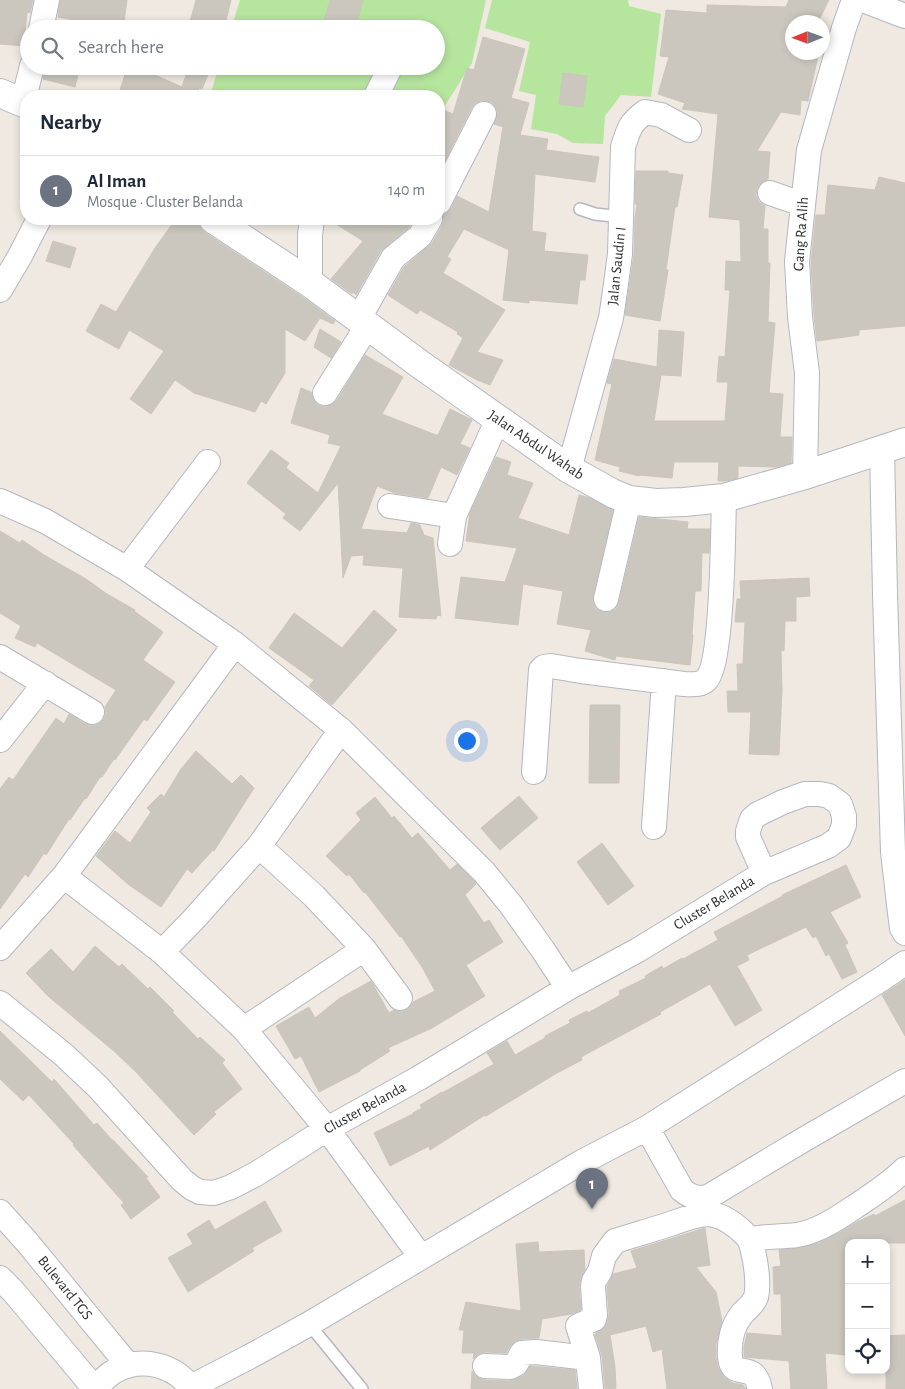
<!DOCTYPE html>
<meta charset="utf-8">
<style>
:root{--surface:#fff;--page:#f2f2f3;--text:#1f2937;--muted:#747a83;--line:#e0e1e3;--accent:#b45309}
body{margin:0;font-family:"Alegreya Sans",sans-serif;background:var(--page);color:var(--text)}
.controls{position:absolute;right:15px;bottom:15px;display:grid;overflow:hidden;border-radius:10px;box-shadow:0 2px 8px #0003}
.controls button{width:45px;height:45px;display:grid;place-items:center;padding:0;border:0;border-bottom:1px solid var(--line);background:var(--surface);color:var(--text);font:25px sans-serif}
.compass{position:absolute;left:785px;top:15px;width:45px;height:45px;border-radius:50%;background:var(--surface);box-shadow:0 2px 8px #0003;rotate:269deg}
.you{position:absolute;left:466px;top:740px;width:18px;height:18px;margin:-12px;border:4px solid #fff;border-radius:50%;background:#1a73e8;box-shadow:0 0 0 8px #1a73e833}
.badge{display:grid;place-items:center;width:32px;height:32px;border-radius:50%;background:var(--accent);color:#fff;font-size:16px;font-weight:700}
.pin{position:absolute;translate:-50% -41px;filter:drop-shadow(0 1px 2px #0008)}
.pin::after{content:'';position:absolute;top:26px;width:18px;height:15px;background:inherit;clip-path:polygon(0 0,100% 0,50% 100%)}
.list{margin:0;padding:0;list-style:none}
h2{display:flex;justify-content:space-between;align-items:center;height:65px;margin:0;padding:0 20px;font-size:21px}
h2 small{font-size:16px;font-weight:400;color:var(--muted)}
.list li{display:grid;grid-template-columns:32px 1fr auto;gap:15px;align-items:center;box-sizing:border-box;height:70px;padding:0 20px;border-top:1px solid var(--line)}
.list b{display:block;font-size:19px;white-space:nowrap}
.list p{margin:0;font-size:16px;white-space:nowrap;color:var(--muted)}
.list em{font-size:16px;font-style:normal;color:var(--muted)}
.icon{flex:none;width:28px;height:28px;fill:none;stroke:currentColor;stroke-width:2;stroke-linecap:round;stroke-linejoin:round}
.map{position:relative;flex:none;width:905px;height:1389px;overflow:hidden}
.search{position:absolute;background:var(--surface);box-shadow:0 2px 8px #0003;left:20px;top:20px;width:425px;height:55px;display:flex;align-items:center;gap:12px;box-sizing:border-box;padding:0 18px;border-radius:28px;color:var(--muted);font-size:19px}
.panel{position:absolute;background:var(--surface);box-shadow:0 2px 8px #0003;left:20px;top:90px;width:425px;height:135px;border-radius:20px}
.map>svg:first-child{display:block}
.green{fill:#b6e59e}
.building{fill:#cbc7bf;stroke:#cbc5ba}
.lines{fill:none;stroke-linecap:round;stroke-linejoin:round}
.service-casing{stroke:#b4b7c1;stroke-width:14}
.minor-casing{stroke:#b4b7c1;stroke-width:26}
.tertiary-casing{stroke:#b4b7c1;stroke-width:30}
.service{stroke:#fff;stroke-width:11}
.minor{stroke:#fff;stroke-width:24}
.tertiary{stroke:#fff;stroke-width:28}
.labels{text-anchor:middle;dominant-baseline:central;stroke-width:4;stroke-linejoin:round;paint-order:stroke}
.street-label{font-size:15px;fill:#2e2e2e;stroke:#fff}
</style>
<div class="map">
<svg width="905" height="1389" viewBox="0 0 905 1389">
<rect width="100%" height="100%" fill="#efe9e1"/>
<path class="green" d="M240,0H486L472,63L439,115V96H210L219,66H436V29H231Z
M492,0H628L629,6L661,14L651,97L621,95L605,116L603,144L573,143L557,134L531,129L536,95L519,91L530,42L485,28Z"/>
<path class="building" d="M0,0H33L30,13L27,12L24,46L0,44Z
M60,0H127L123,29H111L90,26L91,23L58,17Z
M196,0H231L224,29H188Z
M330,0H363L355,29H322Z
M789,0H829L818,22H792V52H819L808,101L801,100L800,115L781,112L757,151L770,152L768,179L761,183L757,188L756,195L759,202L765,206L763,229H768V263H770L768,322L775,323L769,393L783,394L780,437H792L791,463L775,467L738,466V478L726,481H718L719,462H674L672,478L639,475V476L619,471L620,467L595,460L612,384L607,383L614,359L657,367L659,330L684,332L681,376L661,375L654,421H725L728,382H717L719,356L725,357L730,290H725L726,261L741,262L740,220L709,217L718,114L682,109L685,103L658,94L669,57L660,56L666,10L707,13V5L786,7Z
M483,37L525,49L511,98L529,103L520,135L548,139L546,150L599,157L595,182L535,174L532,231L546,233L544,251L588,255L585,280H580L577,304L529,300V303L503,300L509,250L464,229L447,257L451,259L443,273L505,310L477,352L503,360L490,385L477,380L449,365L463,338L457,334L458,332L420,310L417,314L388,295L404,267L432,243L442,226L444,220L443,215L447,213L451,209L457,196L489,212L503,127L494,124L498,113L495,106L491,102L483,100L476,103L472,107L439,172V121L443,110L453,114L467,68L474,70Z
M45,66H80L75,87L43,79Z
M128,66H138L149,70L148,72L182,87L189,66H192L209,72L202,89L199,88L197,93L204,96H118Z
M563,73L587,76L583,107L559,104Z
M636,171H668V173L683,175L677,207H675L666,270H668L660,321L625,315L634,254L635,218L637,204H635Z
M879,177L905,183V326L859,330V335L817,341L814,316L811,263L816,215H825L828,185L875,190Z
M176,219H197L199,226L204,232L301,296L335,321L333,324L320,318L305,341L285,329V373L266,404L261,401L255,412L194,393L175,380L151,414L130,399L164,351L129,330L119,349L86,331L101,304L116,312L155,248Z
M328,219H414L409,227L381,251L356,295L353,292L352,294L331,279L363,241Z
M53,241L76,248L70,268L46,261Z
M320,329L341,342L331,358L314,347Z
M365,355L403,377L382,414L436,435H438L450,409L472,420L460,444L470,448L457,475L441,467L428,498L395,493L377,486L361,529L407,533L411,523L420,525L424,535L433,538L441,616L437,615L436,619L399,617L403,568L363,565L364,555L351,556L343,578L338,483L300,531L283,518L286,514L247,483L271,450L289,463L286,468L318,493L341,446L328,443L330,435L291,423L301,388L311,392L313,399L318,405L325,407L331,405L337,400Z
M496,457L511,462L507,475L533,483L518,518L569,535L579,495L590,498L613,510L593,596V603L596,609L602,612H610L616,609L619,603L639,517L688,522L687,529H710L709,553H702L701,591H695L692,635H693L690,665L616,656L615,660L585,651L591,630L557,624L563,591L523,584L518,625L455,618L461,577L505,582L517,548L466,541L470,513Z
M0,531L20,543L22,540L44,555L86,579L107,594L135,610L134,611L163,632L143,660L175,682L147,721L144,719L115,760L114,759L102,777H100L86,799L85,798L70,820L69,819L46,855L44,853L28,877L25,874L0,909V789L9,777L13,780L56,718L64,724L69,714L85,724L91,726L98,724L104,719L106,713L105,707L116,690L37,643L35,647L15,638L21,626L0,613Z
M809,578L810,596L796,597V621H785L784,651L781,650L782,690L779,755L749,754L751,712H728L727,691H738L737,664H743L745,622H735L737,599H741L740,581Z
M374,610L397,630L332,705L309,686L314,680L269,648L294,613L342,648Z
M590,705H620L619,783H589Z
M196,751L232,784L241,775L254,788L214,851L213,850L192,873L187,869L161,907L129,885L96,856L115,831L130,843L151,812L147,808L161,794L164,797L181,769Z
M519,796L538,818L500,850L481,828Z
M375,797L392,818L394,816L412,838L418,833L450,870L457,864L474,881L476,884L465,895L484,923L489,920L503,942L466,965L485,996L432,1028L388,1048L390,1051L360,1070V1071L319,1092L301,1056L295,1059L276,1026L309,1007L315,1018L340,998L371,981L389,1013L394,1010L401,1012L408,1009L413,1002L435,991L422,967L401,936L400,937L365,892L364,893L349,874L347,876L326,856L361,820L356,813Z
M602,843L634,886L608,905L577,862Z
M846,865L861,897L830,912L848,943L845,945L857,972L842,979L829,954L826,956L816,936L813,938L806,927L747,955L749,960L737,966L762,1010L735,1026L710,984L660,1012L661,1014L581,1057L582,1060L557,1073L486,1116L485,1115L430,1150L429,1146L390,1166L374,1133L413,1114V1113L422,1108L420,1105L442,1092V1093L494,1064L487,1053L507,1041L515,1055L545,1038V1036L570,1023L569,1020L587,1011L588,1013L620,995L619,991L646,978L645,976L662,966L663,969L682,958L683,959L718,940L714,932L783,896L782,895Z
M95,946L119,967L122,964L148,989L150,987L174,1011L172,1012L198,1039L200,1037L225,1060L222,1063L242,1089L214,1112L216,1114L194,1135L136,1072L115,1052L48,996L26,973L51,949L73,972Z
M905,980V1036L882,995Z
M0,1031L52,1082L54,1079L94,1125L97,1123L112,1140H113L148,1177L146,1178L160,1197L131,1219L121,1205L124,1203L73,1145L74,1144L29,1095L23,1101L0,1079Z
M905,1200V1243H849V1319L846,1355L825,1353L827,1389H791L789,1361L744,1357V1347L747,1333L782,1336L781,1294H774L773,1267L781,1266L779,1250L800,1248L819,1243L837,1234L857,1222L874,1214L875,1216Z
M265,1201L282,1231L252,1248L254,1251L188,1292L168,1258L193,1244L187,1234L209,1220L215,1230Z
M705,1228L710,1265L696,1267L716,1292L722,1321L716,1344V1358L718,1367L724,1377L733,1383L743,1385L746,1389H667L662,1349L653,1352L646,1326L610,1335L615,1367L616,1388L605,1389L602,1356L595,1334L604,1328L607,1322L609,1314L607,1287L613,1274L637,1268L631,1251Z
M538,1242L539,1252L584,1250L585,1270L581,1278L579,1287L581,1310L571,1314L542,1319L539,1338L521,1339L515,1341L510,1346L506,1353L485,1352L478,1354L473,1359L474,1353H462L464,1330H459L466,1302L521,1311L516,1244Z
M905,1335V1389H886V1336Z
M530,1366L575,1370L577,1389H471L472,1371L477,1377L484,1380L510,1381L523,1376Z"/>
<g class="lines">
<defs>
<path id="service" d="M580,209L595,214L622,217
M309,1324L362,1389"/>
<path id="minor" d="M863,0L905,16
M41,29L47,0
M376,96L391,66
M23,102L32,66
M770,193L802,204
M439,202L484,114
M310,283V235L312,219
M0,290L20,256L39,219
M359,318L393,258L420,236L430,219
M325,393L368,325
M882,449L885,594L893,852L900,913L902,928L905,933
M569,469L611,318L615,291L620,254L623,147C629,129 629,124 645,112L661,115L689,130
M805,475L807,373L800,317L797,261L809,150L844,28L854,0
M0,501L45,521L127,569L235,644L341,730L484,872L511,905L543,950L568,988
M390,506L454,516
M450,544L454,516L498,419
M127,569L208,462
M606,599L629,500
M0,657L92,712
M0,740L45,683
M534,772L541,670L544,667L551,666L581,671L684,684C691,684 700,686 706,680C723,663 723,528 724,498
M654,827L664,681
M259,846L314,896L364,949L400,998
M64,876L162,952L244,1029L327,1129L421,1257
M0,948L64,876L235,644
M162,952L194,919L259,846L341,730
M0,1003L64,1055L98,1087L182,1180L192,1188L200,1192L214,1193L231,1187L256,1174L327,1129L419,1078L568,988L638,950L764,873L828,846L839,838L844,825V816L840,804L829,796L820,794H805L783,802L758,814L752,819L748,831V837L764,873
M244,1029L364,949
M647,1128L682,1190C692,1198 702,1201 713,1194L803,1140L905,1081
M0,1212L27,1242L128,1365
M751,1239C766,1236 781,1237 797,1235C821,1231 842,1215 862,1202C877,1192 892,1182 905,1169
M0,1278L13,1291L95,1389
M485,1366L510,1367L516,1364L522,1353L536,1352L588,1358
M191,1387L249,1357L309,1324L580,1163L647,1128L883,978L905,963
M95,1389C101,1382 107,1375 115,1371C142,1356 175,1365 192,1389
M591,1389L588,1358L578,1326L594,1319L595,1315L593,1286L594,1281L600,1271L604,1256L615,1241C634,1235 652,1230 670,1224C682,1220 694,1215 707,1214C719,1214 728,1220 737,1227C748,1237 750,1237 753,1251C756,1263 759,1285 756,1297C753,1305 747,1308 742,1314C732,1326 729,1343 730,1357C732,1382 754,1358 760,1389"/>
<path id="tertiary" d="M0,93L26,104
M213,219L310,283L421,365L569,469L614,494L629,500L656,503L684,502L724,498L805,475L905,442"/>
</defs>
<use href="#service" class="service-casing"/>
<use href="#minor" class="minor-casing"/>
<use href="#tertiary" class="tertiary-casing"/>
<use href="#service" class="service"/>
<use href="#minor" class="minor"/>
<use href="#tertiary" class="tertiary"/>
</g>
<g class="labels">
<g class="street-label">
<text transform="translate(801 234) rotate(-86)">Gang Ra Alih</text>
<text transform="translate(617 266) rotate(-84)">Jalan Saudin I</text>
<text transform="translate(536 445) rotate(34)">Jalan Abdul Wahab</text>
<text transform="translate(714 903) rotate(-31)">Cluster Belanda</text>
<text transform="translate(365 1108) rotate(-29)">Cluster Belanda</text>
<text transform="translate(65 1288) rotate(51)">Bulevard TGS</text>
</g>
</g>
</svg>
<div class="controls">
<button>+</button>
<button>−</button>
<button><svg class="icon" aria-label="locate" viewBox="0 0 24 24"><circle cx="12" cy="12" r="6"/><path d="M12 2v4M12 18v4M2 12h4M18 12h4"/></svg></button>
</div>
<svg class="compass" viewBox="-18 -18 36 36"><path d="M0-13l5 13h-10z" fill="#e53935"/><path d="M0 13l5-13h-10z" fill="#747a83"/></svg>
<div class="you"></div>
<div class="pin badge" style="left:592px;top:1209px;background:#6b7280">1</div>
<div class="search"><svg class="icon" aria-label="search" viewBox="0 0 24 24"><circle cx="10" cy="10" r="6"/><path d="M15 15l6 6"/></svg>Search here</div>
<section class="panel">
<h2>Nearby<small></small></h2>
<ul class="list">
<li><span class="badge" style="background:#6b7280">1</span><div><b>Al Iman</b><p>Mosque · Cluster Belanda</p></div><em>140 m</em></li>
</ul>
</section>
</div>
